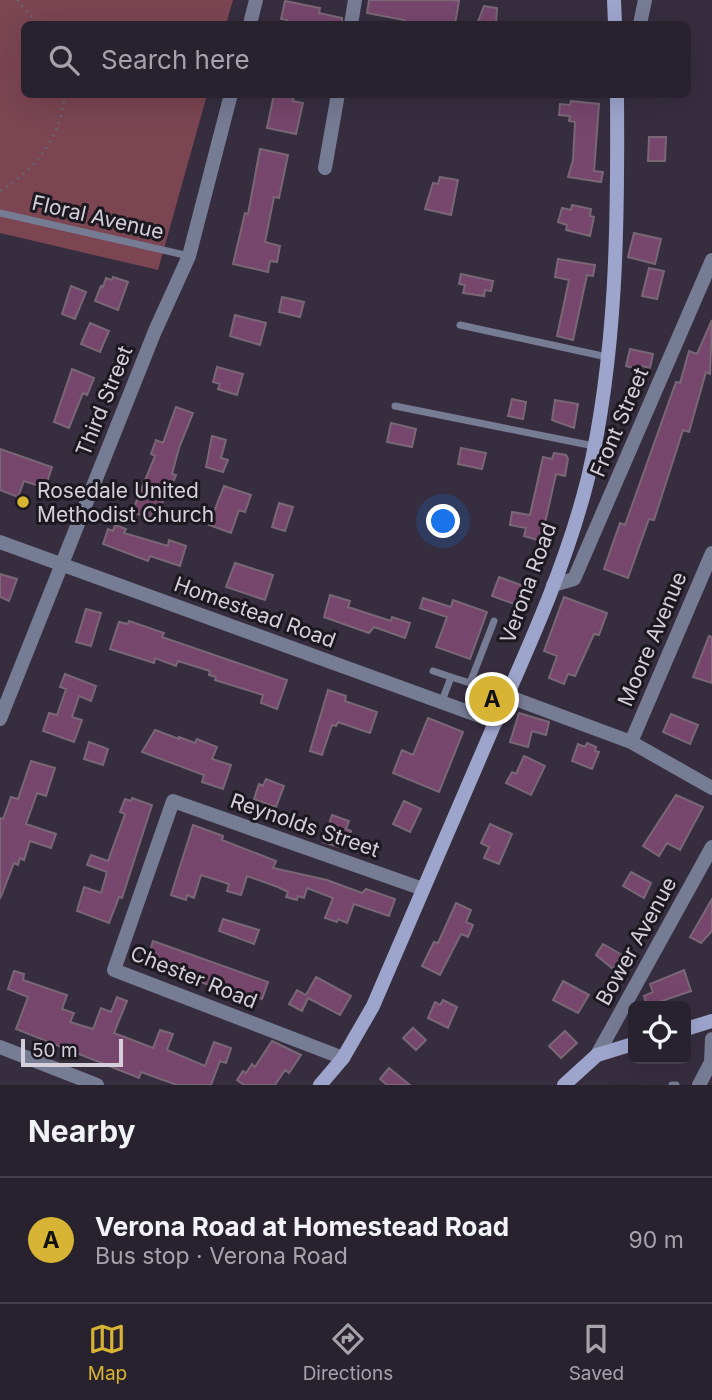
<!DOCTYPE html>
<meta charset="utf-8">
<style>
:root{--surface:#28222f;--page:#302a37;--text:#f1f3f6;--muted:#a5a4aa;--line:#443f4b;--accent:#d7b434}
body{margin:0;font-family:Inter,sans-serif;background:var(--page);color:var(--text)}
.controls{position:absolute;right:21px;bottom:21px;display:grid;overflow:hidden;border-radius:10px;box-shadow:0 7px 28px #0002}
.controls button{width:63px;height:63px;display:grid;place-items:center;padding:0;border:0;border-bottom:2px solid var(--line);background:var(--surface);color:var(--text);font:35px sans-serif}
.scale{position:absolute;left:21px;bottom:18px;width:102px;box-sizing:border-box;padding-left:7px;border:4px solid #d4cfda;border-top:0;font-size:19px;line-height:24px;white-space:nowrap;color:#d4cfda;-webkit-text-stroke:5px #1c1820;paint-order:stroke}
.you{position:absolute;left:444px;top:522px;width:24px;height:24px;margin:-18px;border:5px solid #fff;border-radius:50%;background:#1a73e8;box-shadow:0 0 0 10px #1a73e833}
.badge{display:grid;place-items:center;width:46px;height:46px;border-radius:50%;background:var(--accent);color:#111;font-size:23px;font-weight:700}
.pin{position:absolute;translate:-50% -50%;border:4px solid #fff;box-shadow:0 2px 7px #0006}
.list{margin:0;padding:0;list-style:none}
h2{display:flex;justify-content:space-between;align-items:center;height:91px;margin:0;padding:0 28px;font-size:30px}
h2 small{font-size:23px;font-weight:400;color:var(--muted)}
.list li{display:grid;grid-template-columns:46px 1fr auto;gap:21px;align-items:center;box-sizing:border-box;height:126px;padding:0 28px;border-top:2px solid var(--line)}
.list b{display:block;font-size:26px;white-space:nowrap}
.list p{margin:0;font-size:23px;white-space:nowrap;color:var(--muted)}
.list em{font-size:23px;font-style:normal;color:var(--muted)}
.icon{flex:none;width:38px;height:38px;fill:none;stroke:currentColor;stroke-width:2;stroke-linecap:round;stroke-linejoin:round}
.map{position:relative;flex:none;width:712px;height:1085px;overflow:hidden}
.search{position:absolute;background:var(--surface);box-shadow:0 7px 28px #0002;left:21px;right:21px;top:21px;height:77px;display:flex;align-items:center;gap:18px;box-sizing:border-box;padding:0 24px;border-radius:10px;color:var(--muted);font-size:26px}
.sheet{height:217px;background:var(--surface)}
nav{display:flex;justify-content:space-around;align-items:center;box-sizing:border-box;height:98px;border-top:2px solid var(--line);background:var(--surface);font-size:19px;color:var(--muted)}
nav a{display:grid;justify-items:center;gap:4px}
nav .on{color:var(--accent)}
.map>svg:first-child{display:block}
.green{fill:#7b4552}
.building{fill:#76466c;stroke:#7a6775;stroke-width:2}
.lines{fill:none;stroke-linecap:round;stroke-linejoin:round}
.path{stroke:#6a6372;stroke-width:2.5;stroke-dasharray:2 5;stroke-linecap:butt}
.lane{stroke:#777c95;stroke-width:7}
.street{stroke:#777c95;stroke-width:14}
.secondary{stroke:#9ea5cd;stroke-width:14}
.poi-dot{fill:#d7b434;stroke:#1c1820;stroke-width:2.5}
.labels{text-anchor:middle;dominant-baseline:central;stroke-width:6;stroke-linejoin:round;paint-order:stroke}
.street-label{font-size:21px;fill:#d4cfda;stroke:#1c1820}
.poi-label{font-size:21px;fill:#d4cfda;stroke:#1c1820;text-anchor:start}
</style>
<div class="map">
<svg width="712" height="1085" viewBox="0 0 712 1085">
<rect width="100%" height="100%" fill="#362e3f"/>
<path class="green" d="M0,0H233L226,24H24V94L207,95L158,270L0,233Z"/>
<path class="building" d="M369,0H451L459,1L455,24H403L404,20L367,13Z
M285,1L320,8L319,13L342,18V24H286L287,20L281,19Z
M484,6L497,8L496,24H477Z
M274,94H294L293,101L303,103L296,134L267,128Z
M571,101L599,104L594,171L603,172L601,182L568,177L573,160L575,122L569,121L570,116L559,115L560,104L570,105Z
M649,137H666L665,161H648Z
M260,149L288,155L279,198L274,197L265,242L280,246L277,262L270,261L268,272L233,264L245,213L248,214Z
M440,177L458,180L451,215L425,209L433,183L438,184Z
M572,205L591,209L590,216L594,217L590,236L566,230L567,225L558,222L562,208L571,210Z
M634,233L661,239L655,264L628,257Z
M558,259L595,265L593,276L587,275L573,340L557,336L569,280L555,277Z
M649,268L664,271L657,299L642,296Z
M461,274L493,281L491,291L485,290L484,296L463,293L465,285L459,284Z
M113,277L128,282L118,310L95,301L101,286L103,287L106,278L112,280Z
M71,286L86,292L75,319L62,314Z
M282,297L304,302L300,317L279,312Z
M235,315L266,323L260,345L230,336Z
M712,320L710,374L706,372L689,432L683,430L654,520L649,519L628,578L604,569L620,523L625,525L676,382L680,383L689,351L697,354Z
M90,323L109,331L100,352L81,344Z
M630,349L653,354L650,368L642,366L641,370L626,366Z
M217,367L243,374L237,395L218,389L220,384L213,382Z
M72,369L94,378L87,395L83,393L69,428L54,422Z
M512,399L526,402L523,419L508,416Z
M555,400L578,404L574,428L552,420Z
M176,407L193,413L179,448L172,474L176,475L170,489L167,488L159,513L153,511L151,518L132,512L155,456L151,454L156,440L163,443Z
M391,423L416,429L412,447L387,442Z
M212,436L226,440L221,458L228,460L223,472L206,467Z
M461,448L486,453L482,469L458,464Z
M0,449L52,467L45,488L24,481L18,497L0,490Z
M554,453L566,455L568,459L565,476L556,474L541,541L524,536L526,528L510,525L512,512L530,515L543,457L552,459Z
M224,486L251,495L245,512L239,510L231,533L209,525Z
M279,503L293,507L285,531L272,527Z
M115,525L126,529L124,533L168,546L169,540L186,546L180,566L150,556L148,561L103,544L108,529L113,531Z
M235,563L273,575L265,600L226,587Z
M0,574L17,579L9,601L0,597Z
M499,577L524,586L517,605L492,596Z
M330,595L350,601L348,607L391,621L392,617L410,623L405,638L374,627L369,633L324,617Z
M564,597L607,613L599,635L594,634L575,676L568,674L564,684L549,678L557,656L544,651Z
M423,598L451,607L453,600L487,612L470,659L436,647L447,617L420,608Z
M86,609L101,613L91,646L76,642Z
M129,621L164,633L162,637L287,680L277,709L261,703L263,695L215,680L216,677L209,675L210,671L178,661L176,666L155,658L154,663L110,649L119,622L128,624Z
M709,636L712,637V683L693,677Z
M65,674L96,686L91,701L79,696L72,717L82,720L74,742L43,731L49,713L57,715L66,689L60,687Z
M328,690L346,696L345,701L377,712L370,733L338,722L336,726L332,725L322,755L310,751Z
M519,713L549,722L546,735L532,731L528,747L510,742Z
M671,714L698,725L690,744L663,732Z
M428,718L463,732L439,792L393,773L402,750L413,755Z
M155,730L179,739V737L195,743L197,739L217,747L212,759L231,765L223,789L202,782L204,775L142,752Z
M89,742L108,749L103,765L84,759Z
M587,743L596,747L595,751L599,752L592,769L572,761L578,744L585,747Z
M524,756L545,766L531,795L506,783L512,772L516,774Z
M31,761L55,768L46,796L37,793L26,824L56,834L51,848L30,841L24,860L20,858L18,865L14,863L0,899V818L3,819L11,797L18,799Z
M266,779L284,786L276,807L254,799L259,784L263,786Z
M676,795L703,807L680,850L667,843L659,856L643,846Z
M132,798L152,805L122,898L119,897L109,923L77,911L84,887L101,893L107,872L87,865L91,855L108,861L125,814L120,812L125,799L131,801Z
M404,801L421,809L410,832L393,824Z
M332,815L349,821L346,829L351,831L347,841L342,839L339,847L323,842Z
M490,824L512,834L499,864L484,858L489,847L481,843Z
M193,825L223,836L222,840L276,861L273,868L327,880L362,893L366,889L395,899L389,916L354,904L347,923L338,919L337,922L325,918L333,898L307,888L304,898L298,896L297,900L286,897L288,892L278,887L247,876L241,895L227,891L229,884L201,875L194,898L187,895L186,900L171,895Z
M631,872L651,883L644,898L623,886Z
M712,899V931L701,943L690,937Z
M456,903L471,910L466,922L473,925L468,937L461,934L440,975L422,966L434,942L438,943Z
M223,919L259,930L254,944L219,931Z
M153,941L268,982L262,999L252,995L251,999L226,989L225,991L182,975L184,969L148,958Z
M603,944L622,955L613,969L596,955Z
M684,970L691,991L647,1006L644,996L653,992L650,984Z
M14,971L24,974L23,980L67,995L62,1009L74,1013L70,1022L93,1029L101,1008L111,1012L117,997L127,1001L114,1033L153,1048L160,1030L173,1034L167,1050L205,1066L214,1042L231,1048L226,1063L220,1061L211,1085H177L141,1072L139,1078L16,1029L28,997L8,989Z
M316,977L351,996L340,1015L308,998L302,1011L289,1004L297,990L306,995Z
M563,981L589,995L578,1013L553,1000Z
M443,1000L457,1007L448,1028L428,1018L435,1002L440,1005Z
M413,1028L426,1040L416,1050L403,1038Z
M565,1031L577,1043L561,1058L549,1046Z
M272,1041L301,1055L289,1073L285,1070L275,1085H244L237,1080L243,1071L246,1073L252,1064L255,1067Z
M389,1068L410,1085H387L380,1079Z"/>
<g class="lines">
<path class="path" d="M17,0L38,24
M0,191C38,167 60,139 65,94"/>
<path class="lane" d="M0,213L189,256
M460,325L607,357
M395,406L594,446
M433,671L451,677
M442,701L451,677L470,683L494,621
M672,1085H676"/>
<path class="street" d="M250,24L256,0
M351,24L355,0
M640,24L645,0
M325,168L338,94
M0,542L496,722
M553,585L574,579L712,260
M507,696L631,742L712,788
M0,719L155,331L189,256L231,94
M631,742L712,553
M0,1047L97,1085
M597,1055L712,847
M343,1058L114,970L173,801L423,889
M699,1085L711,1062L712,1039"/>
<path class="secondary" d="M614,0L615,24
M686,1029L712,1021
M320,1085L343,1058L373,1006C413,912 454,819 494,725C529,646 567,563 588,478C617,353 618,222 617,94
M564,1085L597,1055L633,1044"/>
</g>
<circle class="poi-dot" cx="23" cy="502" r="7"/>
<g class="labels">
<g class="street-label">
<text transform="translate(98 217) rotate(13)">Floral Avenue</text>
<text transform="translate(104 401) rotate(-68)">Third Street</text>
<text transform="translate(619 422) rotate(-67)">Front Street</text>
<text transform="translate(528 583) rotate(-70)">Verona Road</text>
<text transform="translate(255 612) rotate(20)">Homestead Road</text>
<text transform="translate(652 639) rotate(-67)">Moore Avenue</text>
<text transform="translate(305 825) rotate(19)">Reynolds Street</text>
<text transform="translate(636 941) rotate(-61)">Bower Avenue</text>
<text transform="translate(194 977) rotate(22)">Chester Road</text>
</g>
<g class="poi-label">
<text x="37" y="490">Rosedale United<tspan x="37" dy="24">Methodist Church</tspan></text>
</g>
</g>
</svg>
<div class="controls">
<button><svg class="icon" aria-label="locate" viewBox="0 0 24 24"><circle cx="12" cy="12" r="6"/><path d="M12 2v4M12 18v4M2 12h4M18 12h4"/></svg></button>
</div>
<div class="scale">50 m</div>
<div class="you"></div>
<div class="pin badge" style="left:492px;top:699px">A</div>
<div class="search"><svg class="icon" aria-label="search" viewBox="0 0 24 24"><circle cx="10" cy="10" r="6"/><path d="M15 15l6 6"/></svg>Search here</div>
</div>
<section class="sheet">
<h2>Nearby<small></small></h2>
<ul class="list">
<li><span class="badge">A</span><div><b>Verona Road at Homestead Road</b><p>Bus stop · Verona Road</p></div><em>90 m</em></li>
</ul>
</section>
<nav>
<a class="on"><svg class="icon" aria-label="map" viewBox="0 0 24 24"><path d="M3 6l6-2 6 2 6-2v14l-6 2-6-2-6 2zM9 4v14M15 6v14"/></svg>Map</a>
<a><svg class="icon" aria-label="directions" viewBox="0 0 24 24"><path d="M12 3l9 9-9 9-9-9zM9 14v-3h6M13 9l2 2-2 2"/></svg>Directions</a>
<a><svg class="icon" aria-label="saved" viewBox="0 0 24 24"><path d="M7 4h10v16l-5-4-5 4z"/></svg>Saved</a>
</nav>
